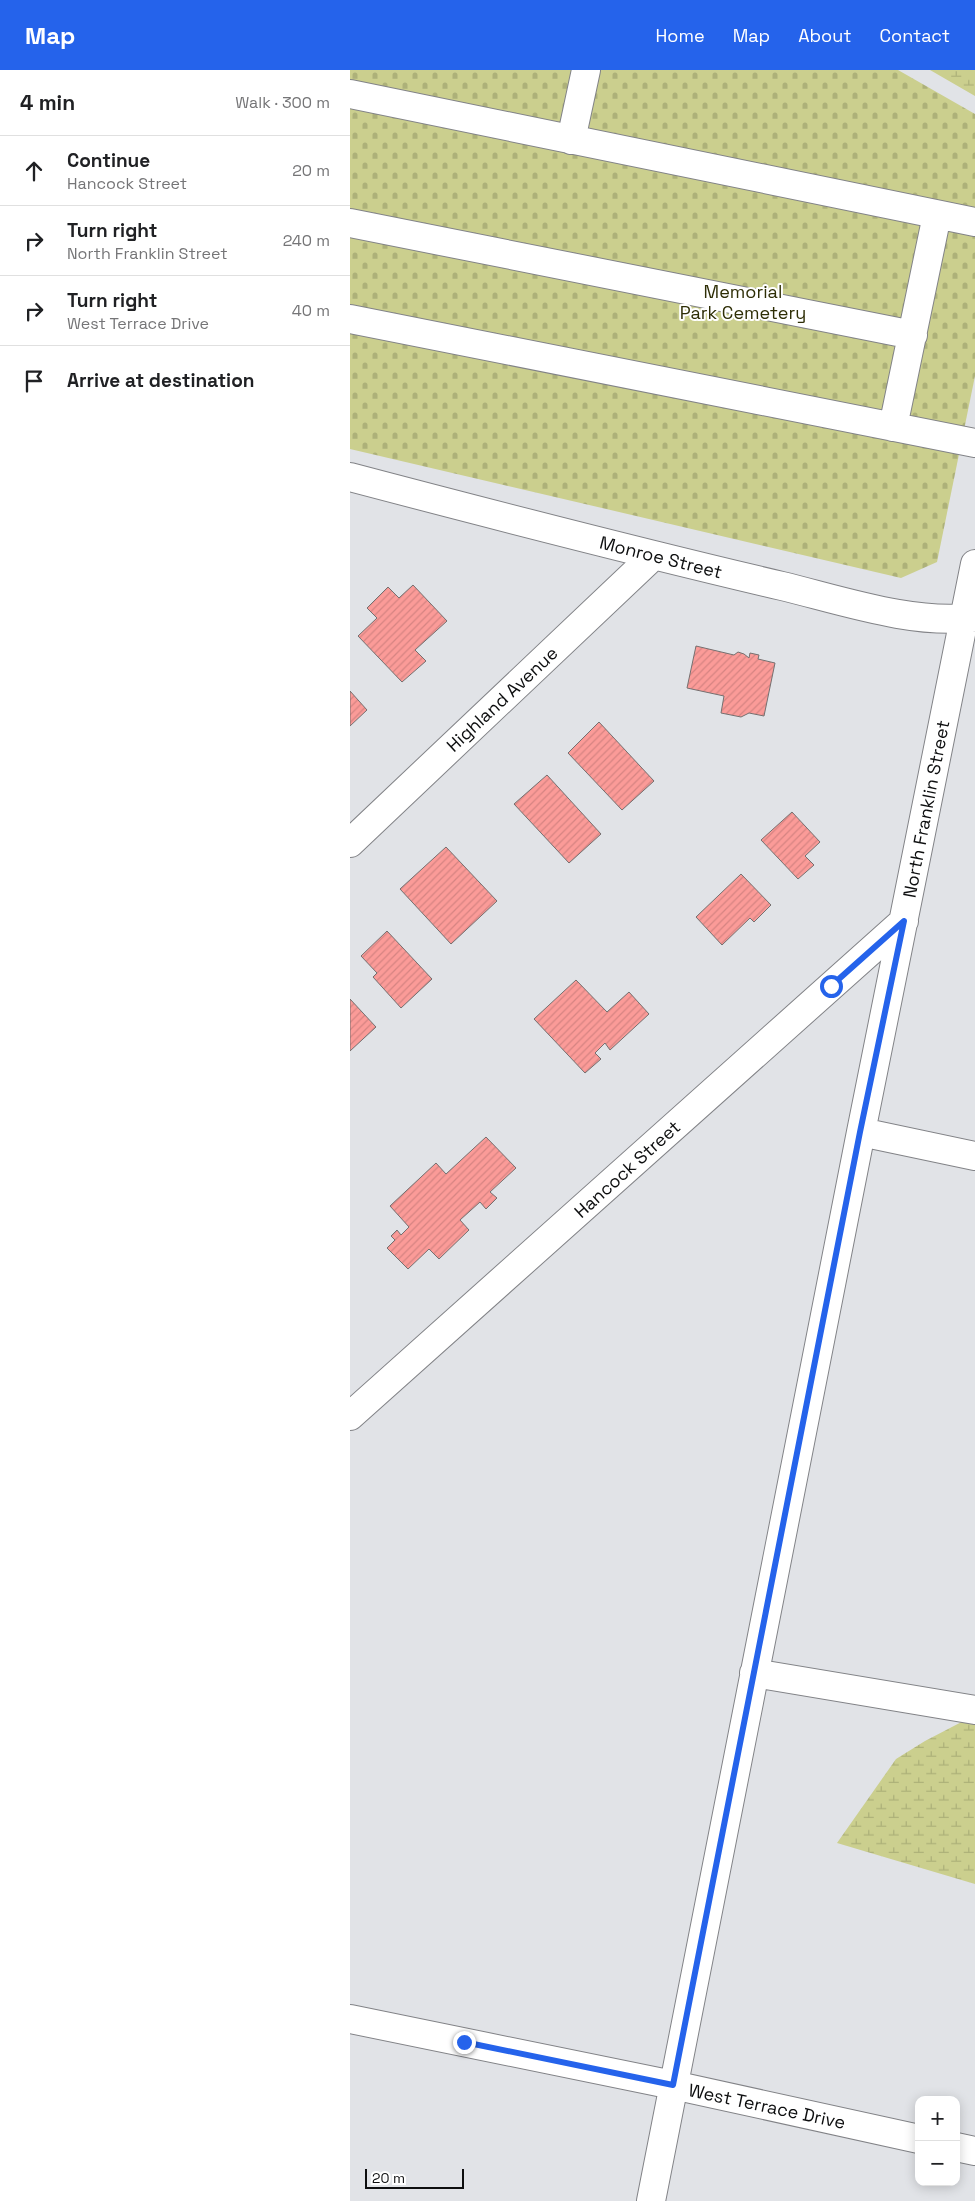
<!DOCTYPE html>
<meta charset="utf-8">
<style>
:root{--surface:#fff;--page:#f6f6f6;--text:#202124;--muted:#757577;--line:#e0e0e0;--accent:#2563eb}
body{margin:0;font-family:"Space Grotesk",sans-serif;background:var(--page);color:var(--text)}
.controls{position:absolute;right:15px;bottom:15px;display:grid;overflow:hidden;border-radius:10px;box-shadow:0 2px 12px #0003}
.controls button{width:45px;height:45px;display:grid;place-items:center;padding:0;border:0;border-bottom:1px solid var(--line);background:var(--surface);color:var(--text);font:25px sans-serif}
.scale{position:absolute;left:15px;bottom:12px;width:99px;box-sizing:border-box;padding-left:5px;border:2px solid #0d0e0f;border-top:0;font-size:14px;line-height:18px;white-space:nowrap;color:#0d0e0f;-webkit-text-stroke:4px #fff;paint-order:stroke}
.stop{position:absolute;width:15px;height:15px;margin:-11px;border:4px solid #2563eb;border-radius:50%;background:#fff}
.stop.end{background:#2563eb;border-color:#fff;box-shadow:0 1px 5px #0008}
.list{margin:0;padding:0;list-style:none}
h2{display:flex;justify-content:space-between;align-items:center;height:65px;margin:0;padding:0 20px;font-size:21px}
h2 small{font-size:16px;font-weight:400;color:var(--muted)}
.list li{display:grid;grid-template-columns:32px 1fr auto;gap:15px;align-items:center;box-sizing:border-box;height:70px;padding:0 20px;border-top:1px solid var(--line)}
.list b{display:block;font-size:19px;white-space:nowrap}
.list p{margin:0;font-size:16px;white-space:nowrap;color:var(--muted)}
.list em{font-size:16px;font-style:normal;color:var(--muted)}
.icon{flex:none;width:28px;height:28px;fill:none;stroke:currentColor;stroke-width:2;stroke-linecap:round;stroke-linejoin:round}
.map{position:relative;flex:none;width:625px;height:2131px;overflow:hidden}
header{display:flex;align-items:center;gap:30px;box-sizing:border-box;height:70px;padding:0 25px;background:var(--accent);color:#fff}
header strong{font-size:24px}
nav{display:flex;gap:28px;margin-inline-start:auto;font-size:18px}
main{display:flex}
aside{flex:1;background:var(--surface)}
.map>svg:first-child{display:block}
.wetland{fill:url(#wetland-marsh)}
.cemetery{fill:url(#cemetery-stones)}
.building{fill:url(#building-hatch);stroke:#757070}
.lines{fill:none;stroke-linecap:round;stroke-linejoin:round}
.minor-casing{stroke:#828387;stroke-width:30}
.minor{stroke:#fff;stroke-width:28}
.route{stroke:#2563eb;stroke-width:6}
.labels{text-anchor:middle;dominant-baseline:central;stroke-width:4;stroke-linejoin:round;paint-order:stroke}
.park-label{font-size:18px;fill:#2e2e06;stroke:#fff}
.street-label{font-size:18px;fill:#0d0e0f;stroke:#fff}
</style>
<header>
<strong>Map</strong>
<nav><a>Home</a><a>Map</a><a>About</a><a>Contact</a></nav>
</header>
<main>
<aside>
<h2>4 min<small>Walk · 300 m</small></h2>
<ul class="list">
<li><svg class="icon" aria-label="ahead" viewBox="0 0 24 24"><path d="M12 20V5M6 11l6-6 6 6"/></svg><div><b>Continue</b><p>Hancock Street</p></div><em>20 m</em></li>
<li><svg class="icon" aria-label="right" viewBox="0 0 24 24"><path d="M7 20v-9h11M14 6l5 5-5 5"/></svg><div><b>Turn right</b><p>North Franklin Street</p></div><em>240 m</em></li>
<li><svg class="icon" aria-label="right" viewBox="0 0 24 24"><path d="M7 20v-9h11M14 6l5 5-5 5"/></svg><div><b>Turn right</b><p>West Terrace Drive</p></div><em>40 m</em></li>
<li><svg class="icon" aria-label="arrive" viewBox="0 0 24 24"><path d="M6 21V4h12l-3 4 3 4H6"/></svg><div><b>Arrive at destination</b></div></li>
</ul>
</aside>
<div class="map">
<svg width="625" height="2131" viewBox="0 0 625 2131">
<defs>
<pattern id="wetland-marsh" width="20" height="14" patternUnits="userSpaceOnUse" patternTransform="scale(1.25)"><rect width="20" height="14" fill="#cbcf8e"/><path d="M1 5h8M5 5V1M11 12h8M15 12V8" fill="none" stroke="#adb179"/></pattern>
<pattern id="cemetery-stones" width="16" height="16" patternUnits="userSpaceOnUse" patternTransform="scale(1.25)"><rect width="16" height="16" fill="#cbcf8e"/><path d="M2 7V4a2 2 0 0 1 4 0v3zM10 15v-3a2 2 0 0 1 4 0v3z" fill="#adb179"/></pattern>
<pattern id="building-hatch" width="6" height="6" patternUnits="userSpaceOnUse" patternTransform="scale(1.25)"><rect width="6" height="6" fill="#fb9b98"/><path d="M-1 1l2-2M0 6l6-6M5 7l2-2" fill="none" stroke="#d68482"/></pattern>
</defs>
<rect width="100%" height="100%" fill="#e1e3e7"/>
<path class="wetland" d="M580,0H625V26Z
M625,1645V1814L487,1773L546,1689L575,1671Z"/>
<path class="cemetery" d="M0,0H548L625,44V306L587,492L551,508L0,379Z"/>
<path class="building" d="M63,515L97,551L65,580L76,591L52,612L8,566L27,548L17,538L38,517L49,528Z
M346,576L384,585L388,582L394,584L399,588L400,583L409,585L408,589L425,593L414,646L399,643L391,647L371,643L374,626L337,618Z
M0,621L17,640L0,656Z
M249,652L304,711L272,740L218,683Z
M197,705L251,764L219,793L164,734Z
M442,742L470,772L455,786L464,795L448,809L411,770Z
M96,777L147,831L101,874L50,819Z
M391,804L421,835L404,852L400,848L372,875L346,847Z
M37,861L82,909L51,938L23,907L27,903L11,886Z
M226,910L257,942L279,922L299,944L260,980L255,973L245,983L251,989L235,1003L184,949Z
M0,929L26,957L0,981Z
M136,1067L166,1098L140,1122L147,1128L136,1139L130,1132L110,1150L119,1160L89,1189L79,1179L58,1199L37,1178L45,1170L41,1166L47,1160L51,1165L59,1157L40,1136L86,1093L96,1104Z"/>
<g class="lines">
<defs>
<path id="minor" d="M0,24L625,152
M221,70L236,0
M0,153L563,265
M0,249L625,373
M543,357L587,145
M0,407C144,445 287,482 432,516C490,530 566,556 625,547
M0,773L303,486
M511,1062L625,1086
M0,1346L554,851
M404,1603L625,1640
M0,1949L323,2015L569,2069
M606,2077L625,2081
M301,2131L511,1062L625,494"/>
</defs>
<use href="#minor" class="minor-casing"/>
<use href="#minor" class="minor"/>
</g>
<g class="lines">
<path class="route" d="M114,1972L323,2015L510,1062L554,851L481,916"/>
</g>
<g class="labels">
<g class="park-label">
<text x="393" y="221">Memorial<tspan x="393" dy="21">Park Cemetery</tspan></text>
</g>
<g class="street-label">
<text transform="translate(311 487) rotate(14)">Monroe Street</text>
<text transform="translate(152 629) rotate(-43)">Highland Avenue</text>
<text transform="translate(576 739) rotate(-79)">North Franklin Street</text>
<text transform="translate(277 1099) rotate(-42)">Hancock Street</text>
<text transform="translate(417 2036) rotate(12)">West Terrace Drive</text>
</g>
</g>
</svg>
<div class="controls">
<button>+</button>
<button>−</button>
</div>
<div class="scale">20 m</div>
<div class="stop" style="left:481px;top:916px"></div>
<div class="stop end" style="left:114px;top:1972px"></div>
</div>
</main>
